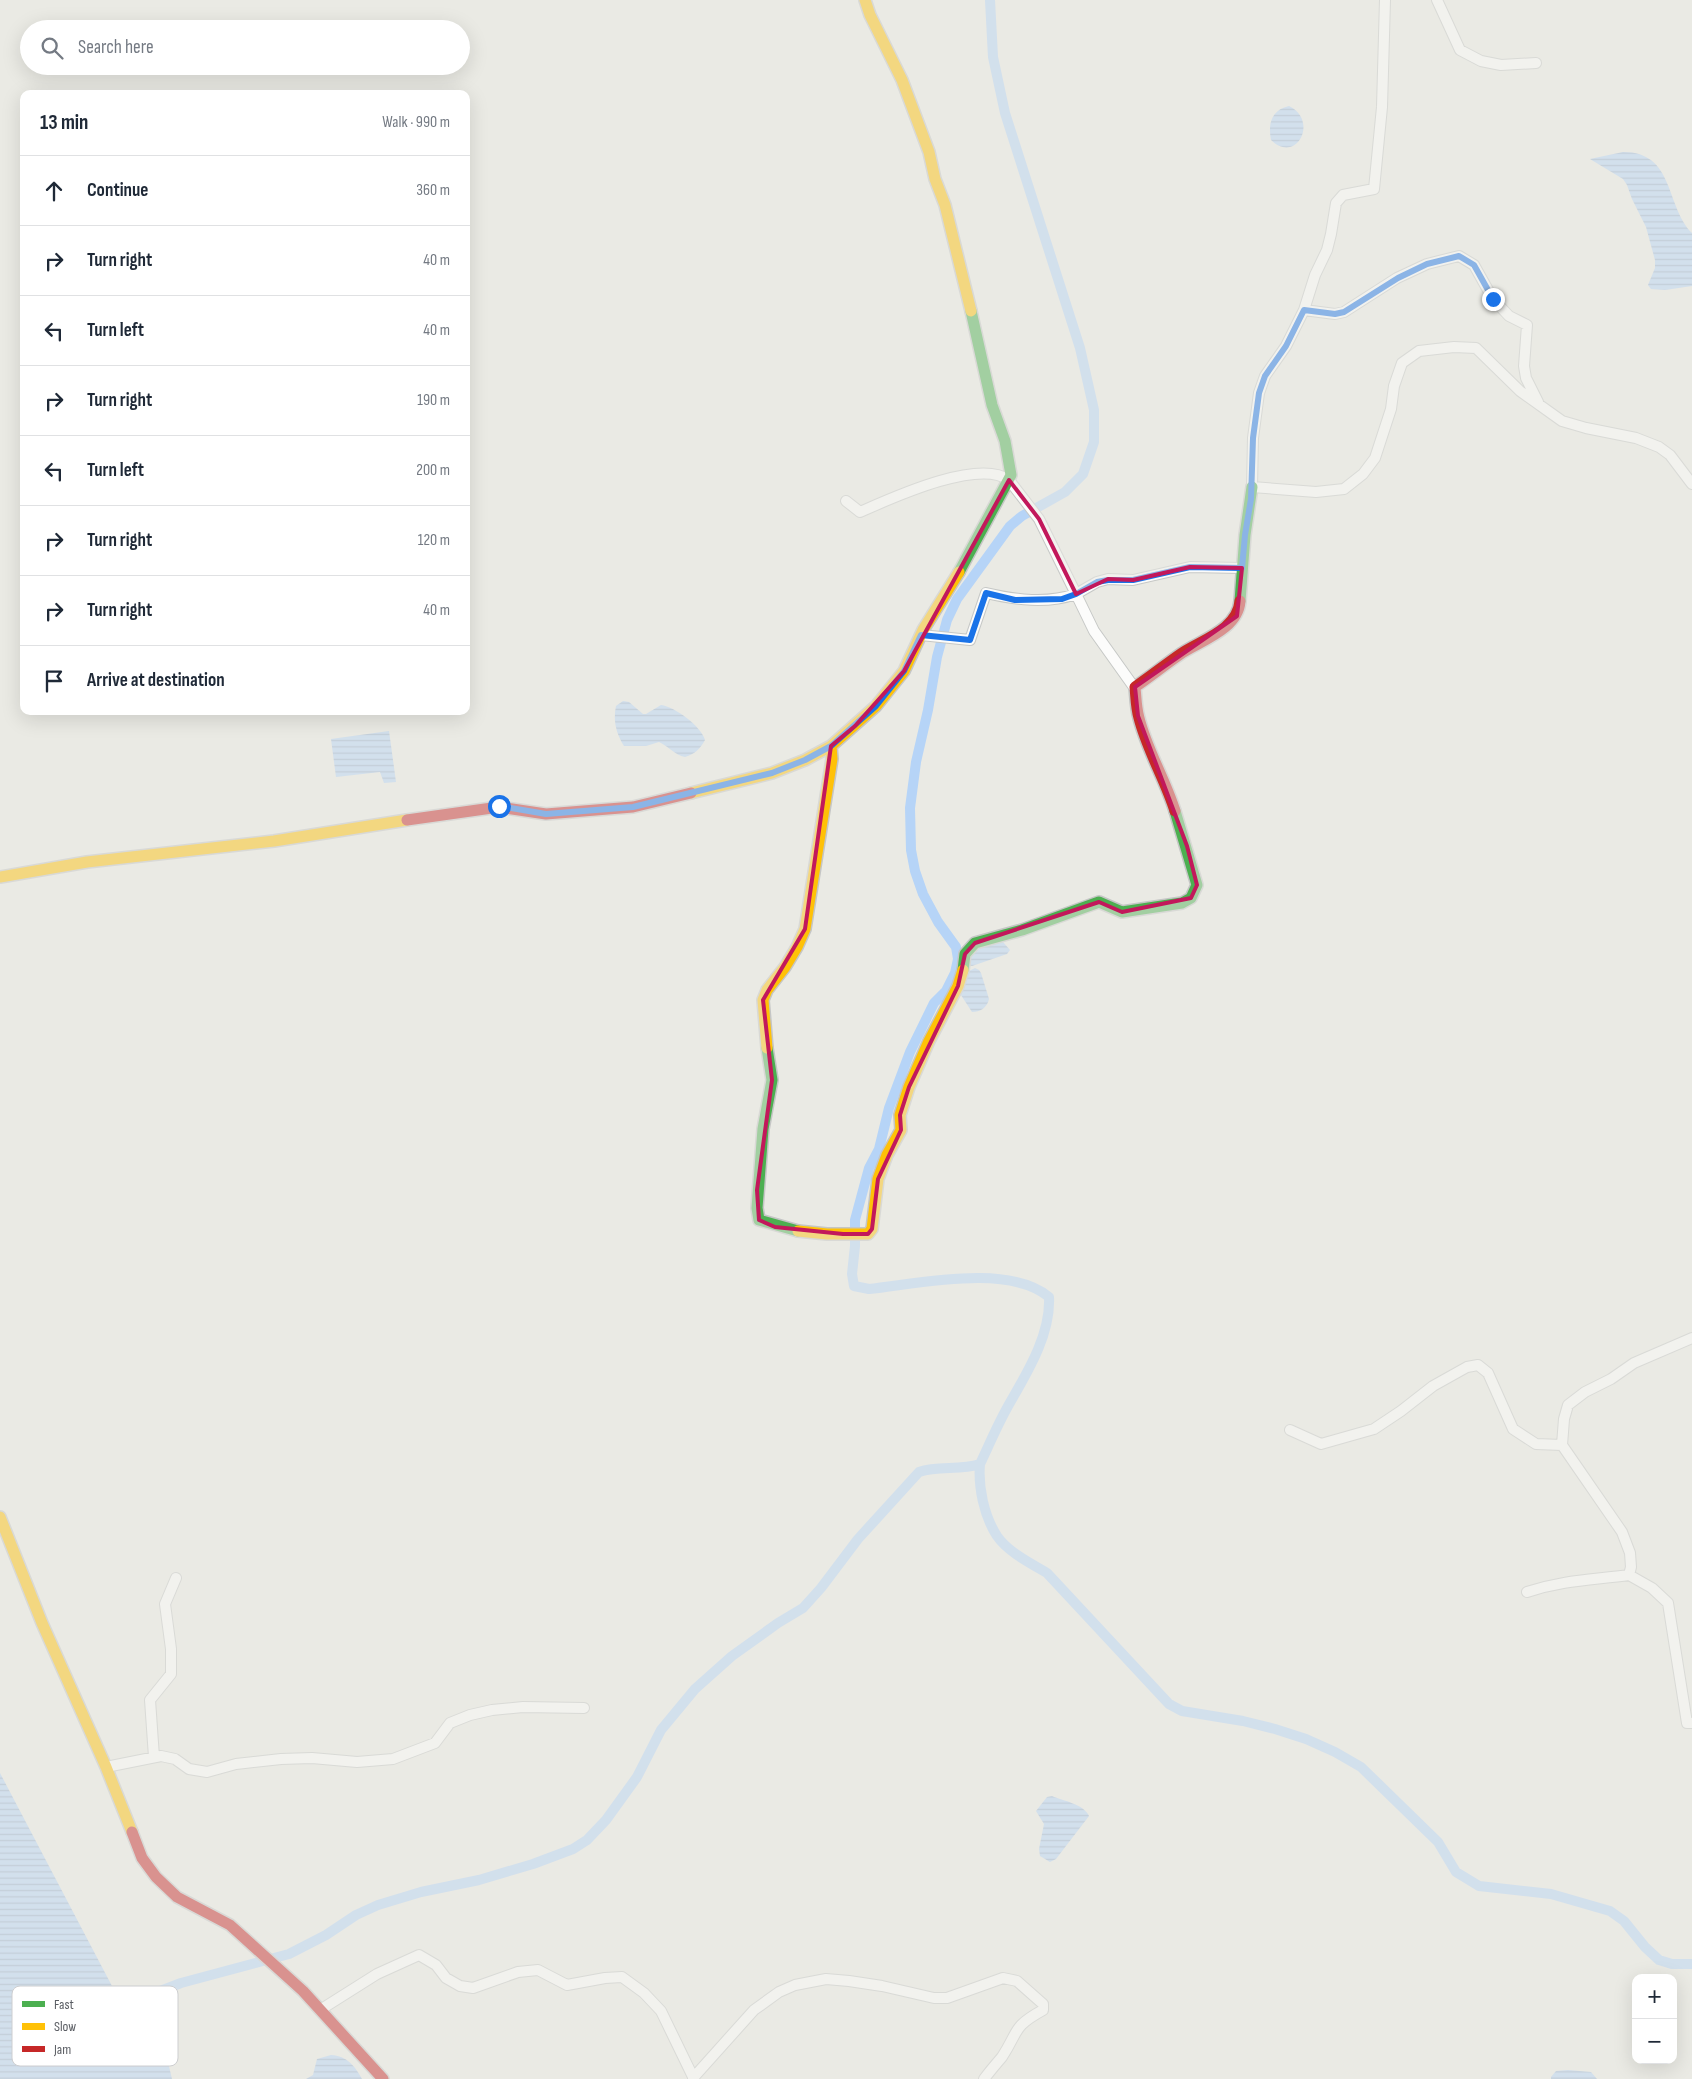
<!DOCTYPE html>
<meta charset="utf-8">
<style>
:root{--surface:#fff;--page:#f6f6f7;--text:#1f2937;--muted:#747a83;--line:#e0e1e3}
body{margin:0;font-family:"Sofia Sans Condensed",sans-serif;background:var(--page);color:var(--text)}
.controls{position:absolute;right:15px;bottom:15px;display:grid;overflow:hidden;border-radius:10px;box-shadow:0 5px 20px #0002}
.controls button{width:45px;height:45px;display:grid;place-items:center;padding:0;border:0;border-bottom:1px solid var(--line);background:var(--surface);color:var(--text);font:25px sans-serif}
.stop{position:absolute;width:15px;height:15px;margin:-11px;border:4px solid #1a73e8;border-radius:50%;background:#fff}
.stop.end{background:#1a73e8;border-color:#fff;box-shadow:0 1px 5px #0008}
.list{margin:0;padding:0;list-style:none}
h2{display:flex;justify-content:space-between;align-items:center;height:65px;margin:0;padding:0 20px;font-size:21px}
h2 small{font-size:16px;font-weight:400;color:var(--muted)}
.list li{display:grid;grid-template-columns:32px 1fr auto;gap:15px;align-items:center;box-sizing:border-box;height:70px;padding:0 20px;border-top:1px solid var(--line)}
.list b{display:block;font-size:19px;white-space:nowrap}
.list em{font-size:16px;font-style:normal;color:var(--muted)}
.icon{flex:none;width:28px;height:28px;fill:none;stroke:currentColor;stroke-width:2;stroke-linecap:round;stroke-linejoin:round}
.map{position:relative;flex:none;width:1692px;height:2079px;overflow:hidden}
.search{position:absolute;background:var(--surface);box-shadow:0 5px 20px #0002;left:20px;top:20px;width:450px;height:55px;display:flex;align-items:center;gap:12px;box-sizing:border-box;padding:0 18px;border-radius:28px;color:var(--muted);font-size:19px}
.panel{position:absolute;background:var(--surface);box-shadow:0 5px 20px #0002;left:20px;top:90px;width:450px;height:625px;border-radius:10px}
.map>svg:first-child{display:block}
.water{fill:url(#water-rules)}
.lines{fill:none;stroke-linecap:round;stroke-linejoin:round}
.canal{stroke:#b6d4f7;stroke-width:10}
.street-casing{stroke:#c6c8c6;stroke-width:12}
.fast-casing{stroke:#c5c6c5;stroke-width:14}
.slow-casing{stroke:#c5c6c5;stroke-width:14}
.jam-casing{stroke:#c5c6c5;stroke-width:14}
.street{stroke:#fcfcfb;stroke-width:10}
.fast{stroke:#4caf50;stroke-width:11}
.slow{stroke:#ffc107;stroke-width:11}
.jam{stroke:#c62828;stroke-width:11}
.route{stroke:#1a73e8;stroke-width:6}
.marked{fill:none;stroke:#c2185b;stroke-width:4;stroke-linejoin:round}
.key{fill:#fff;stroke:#cdced0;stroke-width:1}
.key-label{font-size:14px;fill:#595c62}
</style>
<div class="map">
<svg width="1692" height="2079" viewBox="0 0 1692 2079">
<defs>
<pattern id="water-rules" width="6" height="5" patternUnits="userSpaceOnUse" patternTransform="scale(1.25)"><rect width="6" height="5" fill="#b6d4f7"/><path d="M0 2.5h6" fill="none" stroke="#97afcb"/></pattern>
</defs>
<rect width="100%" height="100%" fill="#eaeae4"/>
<path class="water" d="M1289,106C1319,120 1297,165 1271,140C1268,124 1271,110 1289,106Z
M1623,152C1675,152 1665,206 1692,233V286L1665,290L1651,289L1648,285L1655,268V260L1646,227L1632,199L1627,185L1623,179L1590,159Z
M623,701L629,702L643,714H646L661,705C675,707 701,726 705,740C700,749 695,754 685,757C675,755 668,746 659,742L646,746H624C616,733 613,721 616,706Z
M389,731L396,782L384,783L380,772L336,777L331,739Z
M1003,942L1010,950L1007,954L972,966L968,965L970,950Z
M975,968L979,970L981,973L989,999C987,1008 980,1012 972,1012L959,992L969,971Z
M0,1773L112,1986L123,1996L155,2008L172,2079H0Z
M1052,1796C1063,1801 1084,1804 1089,1816L1056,1859L1050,1862L1040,1856L1039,1849L1044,1824L1036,1811L1047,1797Z
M331,2055C347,2056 355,2066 362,2079H306L313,2075L317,2059Z
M1568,2070L1591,2072L1597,2079H1551V2077L1556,2071Z"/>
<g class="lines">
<path class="canal" d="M980,1464C978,1487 984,1516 997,1536C1008,1552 1030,1563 1047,1573L1169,1704L1182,1711L1243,1721L1275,1729L1306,1739L1335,1752L1361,1767L1438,1842L1456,1872L1479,1886L1551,1894L1610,1911L1624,1921L1645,1947L1659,1960L1672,1964H1692
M124,2005L181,1983L289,1954L326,1935L356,1915L378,1905L421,1892L479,1880L533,1864L573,1849L587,1840L606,1820L637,1777L661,1730L695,1689L732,1656L778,1623L803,1608L821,1588L858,1539L919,1472C939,1465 959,1471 980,1464C989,1445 997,1426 1007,1408C1025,1376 1051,1336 1049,1297C1008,1263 918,1284 869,1289L854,1286L852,1274L855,1246V1220L869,1168L879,1149L889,1108L910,1052L934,1003L946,991L955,973L958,959L956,947L938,922L923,894L915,871L911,850L910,808L916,762L928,710L937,657L947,620L957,599L1010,526L1022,516L1065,492L1083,474L1094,442V410L1080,348L1005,113L993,57L990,0"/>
<defs>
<path id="street" d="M1385,0L1382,107L1374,189L1343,195L1336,203L1331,234L1327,250L1315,275L1304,310L1286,346L1265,376L1259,393L1253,438L1252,487L1316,492L1344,489L1363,474L1375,458L1391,409L1394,386L1402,363L1419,351L1454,347L1476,348L1520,391L1562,421L1586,428L1636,438L1659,447L1670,455L1692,484
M1437,0L1460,50L1481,61L1501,65L1536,63
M1304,310L1335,314L1344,312L1397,278L1427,264L1459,256L1474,265L1493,299L1509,316L1527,325L1524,366L1526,378L1538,402
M846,501L860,512C892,498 978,458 1009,480L1039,519L1076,594L1097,582L1108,579L1133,580L1190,567L1242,568
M921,635L970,640L986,593C1016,600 1047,604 1076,594L1094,631L1136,690
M1290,1430L1321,1444L1374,1429L1401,1411L1433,1386L1467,1367L1478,1365L1488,1373L1513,1429L1536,1444L1562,1445
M1629,1575L1652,1588L1668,1603L1687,1723H1692
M1527,1592C1563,1580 1592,1580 1629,1575L1631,1567L1630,1553L1622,1532L1562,1445L1564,1419L1568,1405L1585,1392L1611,1379L1634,1363L1692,1338
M154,1757L150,1700L171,1674V1649L165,1604L176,1578
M106,1767L161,1756L175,1759L189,1769L207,1772L236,1764L281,1759L312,1758L357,1762L393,1759L435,1743L450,1723L470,1715L492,1710L523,1707L584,1708
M320,2010L377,1974L419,1955L436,1965L446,1978L460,1986L473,1988L518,1972L538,1970L567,1985L605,1978L622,1977L644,1993L661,2011L694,2079
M693,2078L754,2010L779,1992L795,1985L826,1979L849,1981L882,1986L934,1998H947L1003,1978L1017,1981L1043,2004V2010C1012,2027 1019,2031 1002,2057C996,2064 990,2071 984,2079"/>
<path id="fast" d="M959,572L1011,475L1005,441L992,405L971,311
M1240,601L1245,535L1252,487
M963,970L965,954L975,943L1022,930L1099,902L1122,912L1182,903L1191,898L1197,885L1175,811
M767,1048L772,1080L763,1129L757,1208L759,1220L798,1231"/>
<path id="slow" d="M865,0L870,15L902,80L929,152L935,179L945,205L971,311
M691,793L772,773L805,760L831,746L876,706L904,671L923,630L959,572
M0,877L87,862L274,841L407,820
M767,1048L763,1000L767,990L785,967L797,947L805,929L832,759L831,746
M798,1231L827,1234H868L872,1229L878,1179L887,1155L901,1130L900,1115L909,1087L929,1041L958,986L963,970
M0,1517L42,1623L106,1767L132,1832"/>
<path id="jam" d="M1175,811C1165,779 1147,750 1139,718C1136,708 1136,697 1135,687C1151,676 1166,664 1182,653C1202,640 1238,629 1240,601
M407,820L499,807L546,814L633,807L691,793
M132,1832L142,1858L156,1877L177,1897L230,1925L303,1991L383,2079"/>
</defs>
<use href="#street" class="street-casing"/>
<use href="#fast" class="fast-casing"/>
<use href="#slow" class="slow-casing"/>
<use href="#jam" class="jam-casing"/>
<use href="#street" class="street"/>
<use href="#fast" class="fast"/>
<use href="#slow" class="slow"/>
<use href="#jam" class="jam"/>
</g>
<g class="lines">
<path class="route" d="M499,806L546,814L633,807L772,773L805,760L831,746L876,706L904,671L921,635L970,640L986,593L1015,600L1062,599L1076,594L1097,582L1108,580H1133L1190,567L1242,568L1245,535L1251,499L1253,438L1259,393L1265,376L1286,346L1304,310L1335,314L1344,312L1398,278L1427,264L1459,256L1474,265L1493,299"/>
</g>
<path d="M0 0H1692V2079H0ZM1009,480L1039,519L1076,594L1108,579L1133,580L1190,567L1242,568L1237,616L1135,687L1138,716L1187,846L1197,885L1191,898L1122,912L1099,902L975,943L965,954L958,986L909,1087L900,1115L901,1130L878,1179L872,1229L868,1234H843L775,1227L759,1220L757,1190L772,1080L763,1000L805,929L831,746L855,726L904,671Z" fill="#eaeae4" fill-opacity=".55" fill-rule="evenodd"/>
<path class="marked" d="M1009,480L1039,519L1076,594L1108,579L1133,580L1190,567L1242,568L1237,616L1135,687L1138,716L1187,846L1197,885L1191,898L1122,912L1099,902L975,943L965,954L958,986L909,1087L900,1115L901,1130L878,1179L872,1229L868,1234H843L775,1227L759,1220L757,1190L772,1080L763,1000L805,929L831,746L855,726L904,671Z"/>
<rect x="12" y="1986" width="166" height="80" rx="8" class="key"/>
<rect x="22" y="2001" width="23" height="6" fill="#4caf50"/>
<rect x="22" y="2023" width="23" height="7" fill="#ffc107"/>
<rect x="22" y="2046" width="23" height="6" fill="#c62828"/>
<g class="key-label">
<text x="54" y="2009">Fast</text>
<text x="54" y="2031">Slow</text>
<text x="54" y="2054">Jam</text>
</g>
</svg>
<div class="controls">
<button>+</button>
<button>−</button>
</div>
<div class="stop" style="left:499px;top:806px"></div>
<div class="stop end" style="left:1493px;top:299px"></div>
<div class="search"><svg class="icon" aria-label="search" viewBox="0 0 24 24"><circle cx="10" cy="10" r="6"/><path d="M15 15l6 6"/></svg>Search here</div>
<section class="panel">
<h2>13 min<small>Walk · 990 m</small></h2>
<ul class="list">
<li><svg class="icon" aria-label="ahead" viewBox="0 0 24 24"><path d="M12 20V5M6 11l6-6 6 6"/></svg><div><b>Continue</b></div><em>360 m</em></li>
<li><svg class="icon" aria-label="right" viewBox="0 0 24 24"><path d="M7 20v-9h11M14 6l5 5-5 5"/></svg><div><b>Turn right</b></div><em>40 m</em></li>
<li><svg class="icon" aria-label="left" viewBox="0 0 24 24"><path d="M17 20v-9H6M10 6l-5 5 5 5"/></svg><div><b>Turn left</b></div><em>40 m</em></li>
<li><svg class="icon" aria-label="right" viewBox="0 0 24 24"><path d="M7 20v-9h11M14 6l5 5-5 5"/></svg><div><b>Turn right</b></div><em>190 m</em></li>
<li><svg class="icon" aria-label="left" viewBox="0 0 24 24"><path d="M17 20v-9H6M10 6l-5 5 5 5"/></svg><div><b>Turn left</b></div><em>200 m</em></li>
<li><svg class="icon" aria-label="right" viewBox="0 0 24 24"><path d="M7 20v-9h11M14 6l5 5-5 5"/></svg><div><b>Turn right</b></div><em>120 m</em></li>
<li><svg class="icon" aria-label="right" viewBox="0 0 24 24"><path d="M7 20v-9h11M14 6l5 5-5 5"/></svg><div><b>Turn right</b></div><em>40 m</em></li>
<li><svg class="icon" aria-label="arrive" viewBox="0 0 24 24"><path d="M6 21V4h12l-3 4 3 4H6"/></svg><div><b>Arrive at destination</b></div></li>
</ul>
</section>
</div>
